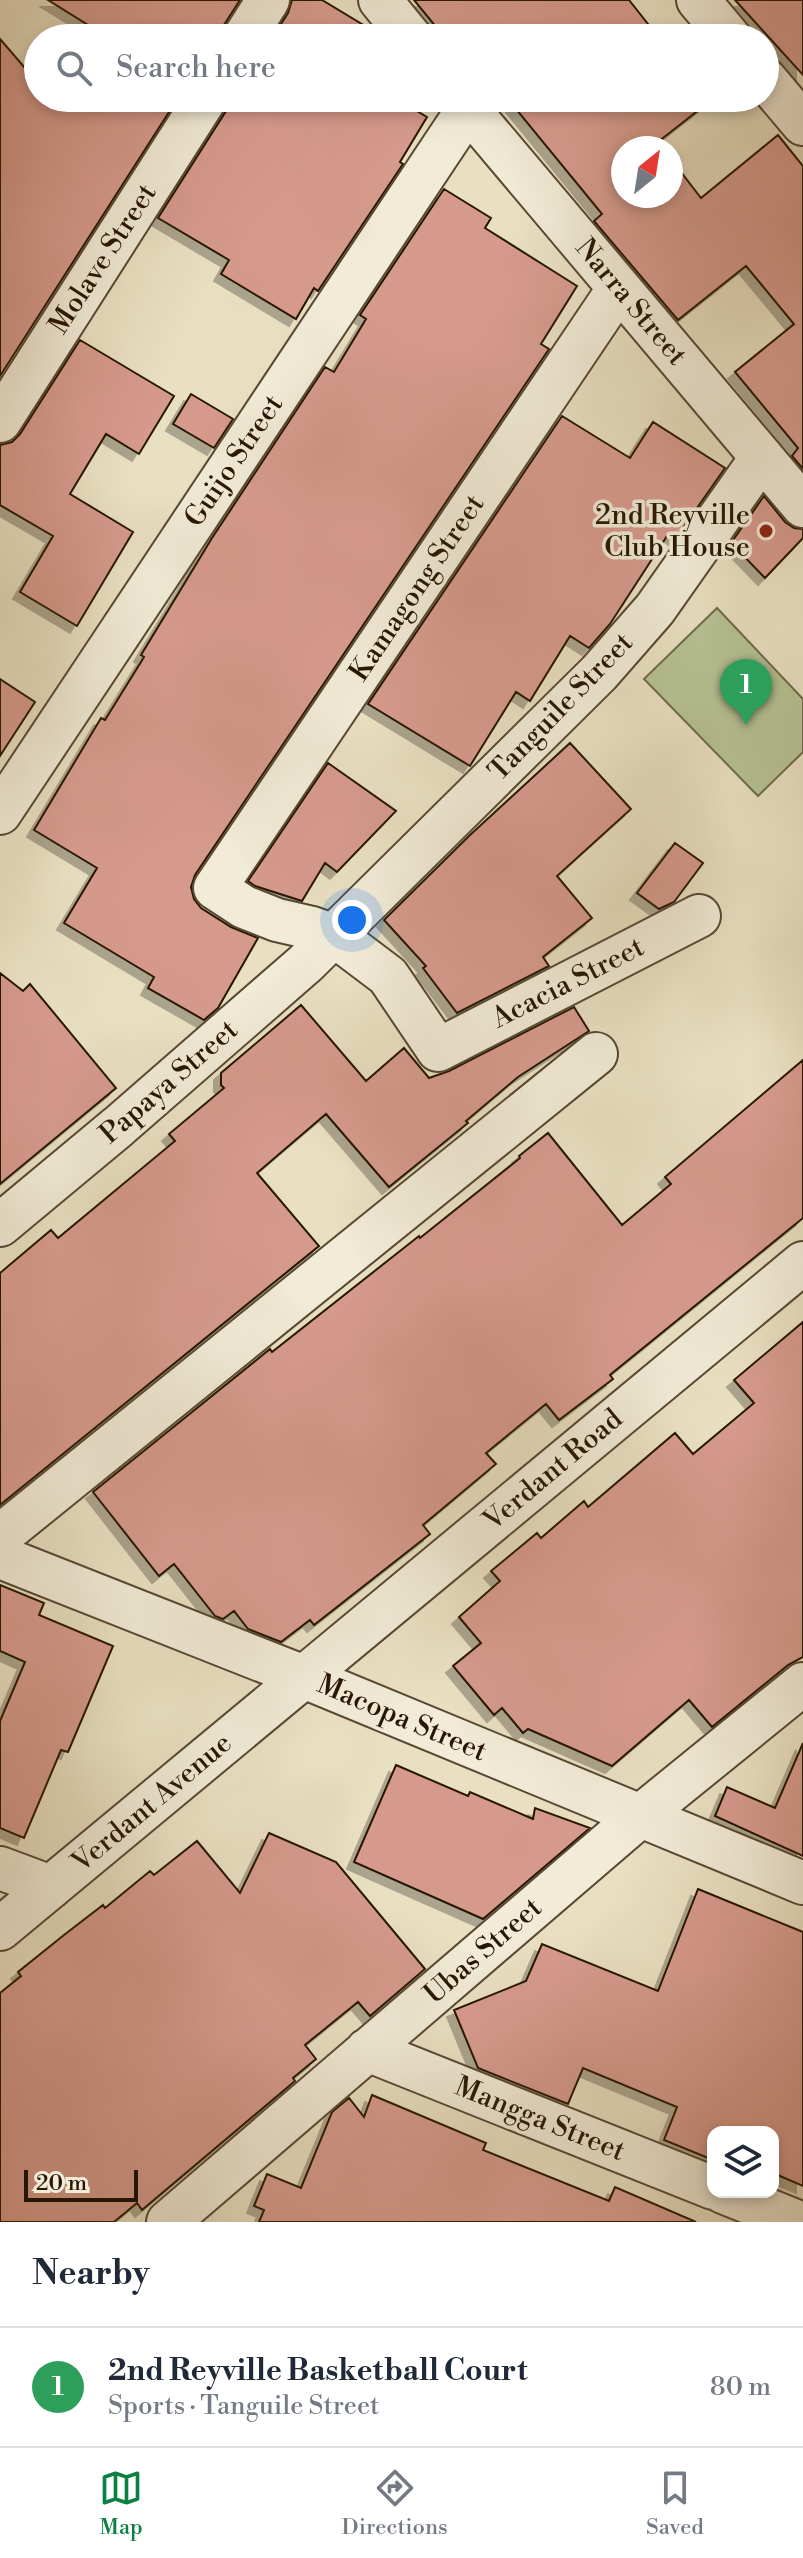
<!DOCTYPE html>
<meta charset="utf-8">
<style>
:root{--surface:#fff;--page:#f2f2f3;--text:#1f2937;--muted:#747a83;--line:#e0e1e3;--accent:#0b8043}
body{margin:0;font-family:"Libre Bodoni",serif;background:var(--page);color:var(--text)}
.controls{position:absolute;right:24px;bottom:24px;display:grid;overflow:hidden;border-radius:16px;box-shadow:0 4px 12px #0003}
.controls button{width:72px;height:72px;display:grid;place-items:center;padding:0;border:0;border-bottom:2px solid var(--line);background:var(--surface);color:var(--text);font:40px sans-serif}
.compass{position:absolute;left:611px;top:136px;width:72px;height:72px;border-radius:50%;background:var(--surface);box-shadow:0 4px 12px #0003;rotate:30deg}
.scale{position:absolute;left:24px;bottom:20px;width:114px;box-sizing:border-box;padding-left:8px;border:4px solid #271603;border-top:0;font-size:22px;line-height:28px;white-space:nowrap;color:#271603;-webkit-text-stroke:6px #f1ebd7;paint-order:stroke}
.you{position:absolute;left:352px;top:920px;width:28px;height:28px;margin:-20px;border:6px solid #fff;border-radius:50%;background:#1a73e8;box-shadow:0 0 0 12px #1a73e833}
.badge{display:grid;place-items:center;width:52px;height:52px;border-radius:50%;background:var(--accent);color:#fff;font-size:26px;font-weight:700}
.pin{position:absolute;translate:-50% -66px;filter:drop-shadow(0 2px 4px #0008)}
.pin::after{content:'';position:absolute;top:42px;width:28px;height:24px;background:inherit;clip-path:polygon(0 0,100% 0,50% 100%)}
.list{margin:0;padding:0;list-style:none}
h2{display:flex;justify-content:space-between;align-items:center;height:104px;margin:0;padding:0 32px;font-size:34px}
h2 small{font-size:26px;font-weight:400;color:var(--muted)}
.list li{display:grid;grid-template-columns:52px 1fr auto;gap:24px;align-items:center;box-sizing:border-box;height:120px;padding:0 32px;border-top:2px solid var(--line)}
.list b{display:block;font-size:30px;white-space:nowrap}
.list p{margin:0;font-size:26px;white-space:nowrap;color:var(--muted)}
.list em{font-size:26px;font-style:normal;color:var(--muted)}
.icon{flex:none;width:44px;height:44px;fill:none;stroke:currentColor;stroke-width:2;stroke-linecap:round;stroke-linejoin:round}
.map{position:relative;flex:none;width:803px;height:2222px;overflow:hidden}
.search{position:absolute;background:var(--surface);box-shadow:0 4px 12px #0003;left:24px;right:24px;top:24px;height:88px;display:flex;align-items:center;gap:20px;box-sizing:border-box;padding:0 28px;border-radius:44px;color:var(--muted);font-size:30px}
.sheet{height:224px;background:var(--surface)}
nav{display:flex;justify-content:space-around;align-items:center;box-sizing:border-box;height:112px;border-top:2px solid var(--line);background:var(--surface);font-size:22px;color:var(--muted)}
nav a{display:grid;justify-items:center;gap:4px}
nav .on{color:var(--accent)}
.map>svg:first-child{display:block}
.pitch{fill:#b6c293;stroke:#6e6c4b;stroke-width:2}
.building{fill:#d69a8d;stroke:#271603;stroke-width:2;filter:url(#shadow)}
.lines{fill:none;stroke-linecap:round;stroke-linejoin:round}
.minor-casing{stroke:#584833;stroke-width:46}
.minor{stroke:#f1ebd7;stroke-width:42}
.poi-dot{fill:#8f2418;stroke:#f1ebd7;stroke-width:3}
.labels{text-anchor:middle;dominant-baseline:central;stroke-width:7;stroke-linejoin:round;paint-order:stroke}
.street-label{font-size:28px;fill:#271603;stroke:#f1ebd7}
.poi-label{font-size:28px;fill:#271603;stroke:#f1ebd7;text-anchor:end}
</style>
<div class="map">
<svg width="803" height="2222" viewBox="0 0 803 2222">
<defs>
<filter id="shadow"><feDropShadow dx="-7" dy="7" stdDeviation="0" flood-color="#0004"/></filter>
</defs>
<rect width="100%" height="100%" fill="#e9e0c2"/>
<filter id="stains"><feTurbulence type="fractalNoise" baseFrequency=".0025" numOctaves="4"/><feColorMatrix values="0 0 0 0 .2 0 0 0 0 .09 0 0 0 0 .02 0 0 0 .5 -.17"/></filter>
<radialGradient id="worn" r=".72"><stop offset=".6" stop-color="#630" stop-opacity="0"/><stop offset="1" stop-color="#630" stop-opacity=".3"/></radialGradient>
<path class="pitch" d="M717,608L803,699V752L758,796L644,679Z"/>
<path class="building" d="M48,0H240L224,25L220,38H109Z
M292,0H322L375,32L380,38H272L288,13Z
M414,0H629L659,38H445Z
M735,0H803V75Z
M0,39L38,83V98H178L0,376Z
M230,98H395L427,117L400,162L403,164L318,291L314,288L296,319L221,274L229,260L158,218L226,111Z
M507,98H714L658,142L662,148H623V196H671V159L701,198L778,135L803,166V469L792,456L798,448L735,372L794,324L746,266L678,320L594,221L602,214Z
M444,189L491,218L485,228L577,286L541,344L549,349L195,875L191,887L194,899L201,908L231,927L258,938L218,1008L204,1020L148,988L154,977L64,923L97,868L34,830L101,718L105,720L144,657L141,655L212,538L325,367L334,372L366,319L360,315Z
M80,340L174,396L139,454L106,434L70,494L133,532L77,626L20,592L53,536L0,505V445L12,442L20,434Z
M191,394L233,419L214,448L173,424Z
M562,416L630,458L653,422L725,468L676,538L669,533L610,624L589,648L570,636L530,701L516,692L470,766L368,704Z
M764,496L785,522L794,528L803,529V538L765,578L731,543Z
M0,679L35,702L0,756Z
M570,743L631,809L557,876L592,918L543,957L549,966L457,1013L423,968L426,966L384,920L469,836Z
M328,763L396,811L337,872L325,863L302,901L255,886L248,881Z
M675,843L703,863L674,902L659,909L637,893Z
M0,973L23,991L30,984L116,1088L0,1184Z
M301,1005L366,1081L404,1048L429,1078L449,1071L574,1007L589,1031L518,1077L466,1121L468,1123L389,1187L326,1114L257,1173L319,1246L0,1505V1273L51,1230L58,1238L175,1141L169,1134L224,1088L221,1085V1073Z
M803,1060V1218L610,1375L613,1379L559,1420L546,1404L486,1453L496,1464L423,1525L430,1534L314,1625L310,1620L281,1642L248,1629L234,1611L223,1619L215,1616L174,1564L159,1576L93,1492L270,1349L272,1352L419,1236L420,1238L520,1158L519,1156L548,1133L622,1225L671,1184L665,1177Z
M803,1322V1657L788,1665L712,1727L689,1700L612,1766L528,1729L523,1733L502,1708L494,1715L453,1666L481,1643L459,1617L500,1581L491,1571L537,1533L541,1538L584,1501L588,1507L675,1433L693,1454L754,1403L734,1380Z
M0,1585L44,1603L39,1615L113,1646L68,1752L61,1750L24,1838L0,1828V1721L25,1662L0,1651Z
M803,1743V1856L715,1816L727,1787L775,1808Z
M396,1765L468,1796L470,1792L533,1819L535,1808L590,1828L483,1919L354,1862Z
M269,1833L336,1862L425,1969L370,2016L358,2002L305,2045L316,2059L293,2078L295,2081L142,2210L137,2203L114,2222H0V1993L21,1976L18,1972L64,1935L103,1905L105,1908L150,1871L154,1875L197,1841L240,1893Z
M698,1889L803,1932V2186L773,2173V2132H713V2160L664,2140L677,2107L583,2068L568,2104L478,2068L454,2010L526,1981L542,1944L658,1991Z
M372,2095L486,2143L483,2150L609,2201L615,2187L696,2222H259L264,2210L254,2206L267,2174L301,2188L332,2112L349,2098L364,2117Z"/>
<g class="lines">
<defs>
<path id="minor" d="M380,0L411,38
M698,0L730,38
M244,38L268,0
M765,79L803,124
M459,98L803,506
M619,288L215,888L244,907L277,920L312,928L335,936L388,976L438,1050L699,916
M0,421L206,98
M0,813L468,109
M0,1225L119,1126L306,963L599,673L655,609L762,457
M0,1536L596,1054
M0,1557L304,1677L803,1883
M0,1868L51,1887
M0,1929L803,1263
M367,2050L713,2188
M723,2192L798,2222
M168,2222L639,1817L803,1684"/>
</defs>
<use href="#minor" class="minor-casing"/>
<use href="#minor" class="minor"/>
</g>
<circle class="poi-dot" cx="766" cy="531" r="8"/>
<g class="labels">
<g class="street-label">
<text transform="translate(103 259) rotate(-57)">Molave Street</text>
<text transform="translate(631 302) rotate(50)">Narra Street</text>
<text transform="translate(234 461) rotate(-56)">Guijo Street</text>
<text transform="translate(417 588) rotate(-56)">Kamagong Street</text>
<text transform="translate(561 707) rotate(-46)">Tanguile Street</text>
<text transform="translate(568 983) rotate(-27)">Acacia Street</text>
<text transform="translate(169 1082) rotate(-41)">Papaya Street</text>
<text transform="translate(553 1470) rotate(-40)">Verdant Road</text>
<text transform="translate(402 1718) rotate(23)">Macopa Street</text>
<text transform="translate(152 1803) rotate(-40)">Verdant Avenue</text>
<text transform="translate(483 1951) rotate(-41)">Ubas Street</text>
<text transform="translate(540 2119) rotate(22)">Mangga Street</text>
</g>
<g class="poi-label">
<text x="750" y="515">2nd Reyville<tspan x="750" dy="32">Club House</tspan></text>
</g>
</g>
<rect width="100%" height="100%" filter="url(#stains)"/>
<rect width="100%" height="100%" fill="url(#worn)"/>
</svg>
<div class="controls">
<button><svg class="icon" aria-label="layers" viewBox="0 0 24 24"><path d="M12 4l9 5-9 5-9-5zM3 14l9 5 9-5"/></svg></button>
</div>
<svg class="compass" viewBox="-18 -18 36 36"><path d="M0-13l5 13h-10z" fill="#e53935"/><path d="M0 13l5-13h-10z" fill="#747a83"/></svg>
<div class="scale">20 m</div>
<div class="you"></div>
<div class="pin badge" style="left:746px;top:725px;background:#2e9e5b">1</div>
<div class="search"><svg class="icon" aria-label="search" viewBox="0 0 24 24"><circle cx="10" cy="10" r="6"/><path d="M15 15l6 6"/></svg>Search here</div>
</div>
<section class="sheet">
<h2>Nearby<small></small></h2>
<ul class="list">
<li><span class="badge" style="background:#2e9e5b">1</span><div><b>2nd Reyville Basketball Court</b><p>Sports · Tanguile Street</p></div><em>80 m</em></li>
</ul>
</section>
<nav>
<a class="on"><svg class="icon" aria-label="map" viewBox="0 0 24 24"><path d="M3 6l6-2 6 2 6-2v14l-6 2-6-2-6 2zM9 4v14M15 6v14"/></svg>Map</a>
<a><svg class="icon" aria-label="directions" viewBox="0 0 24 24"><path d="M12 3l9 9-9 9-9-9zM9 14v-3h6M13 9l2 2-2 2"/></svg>Directions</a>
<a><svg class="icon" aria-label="saved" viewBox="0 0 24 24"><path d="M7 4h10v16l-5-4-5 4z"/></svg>Saved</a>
</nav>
